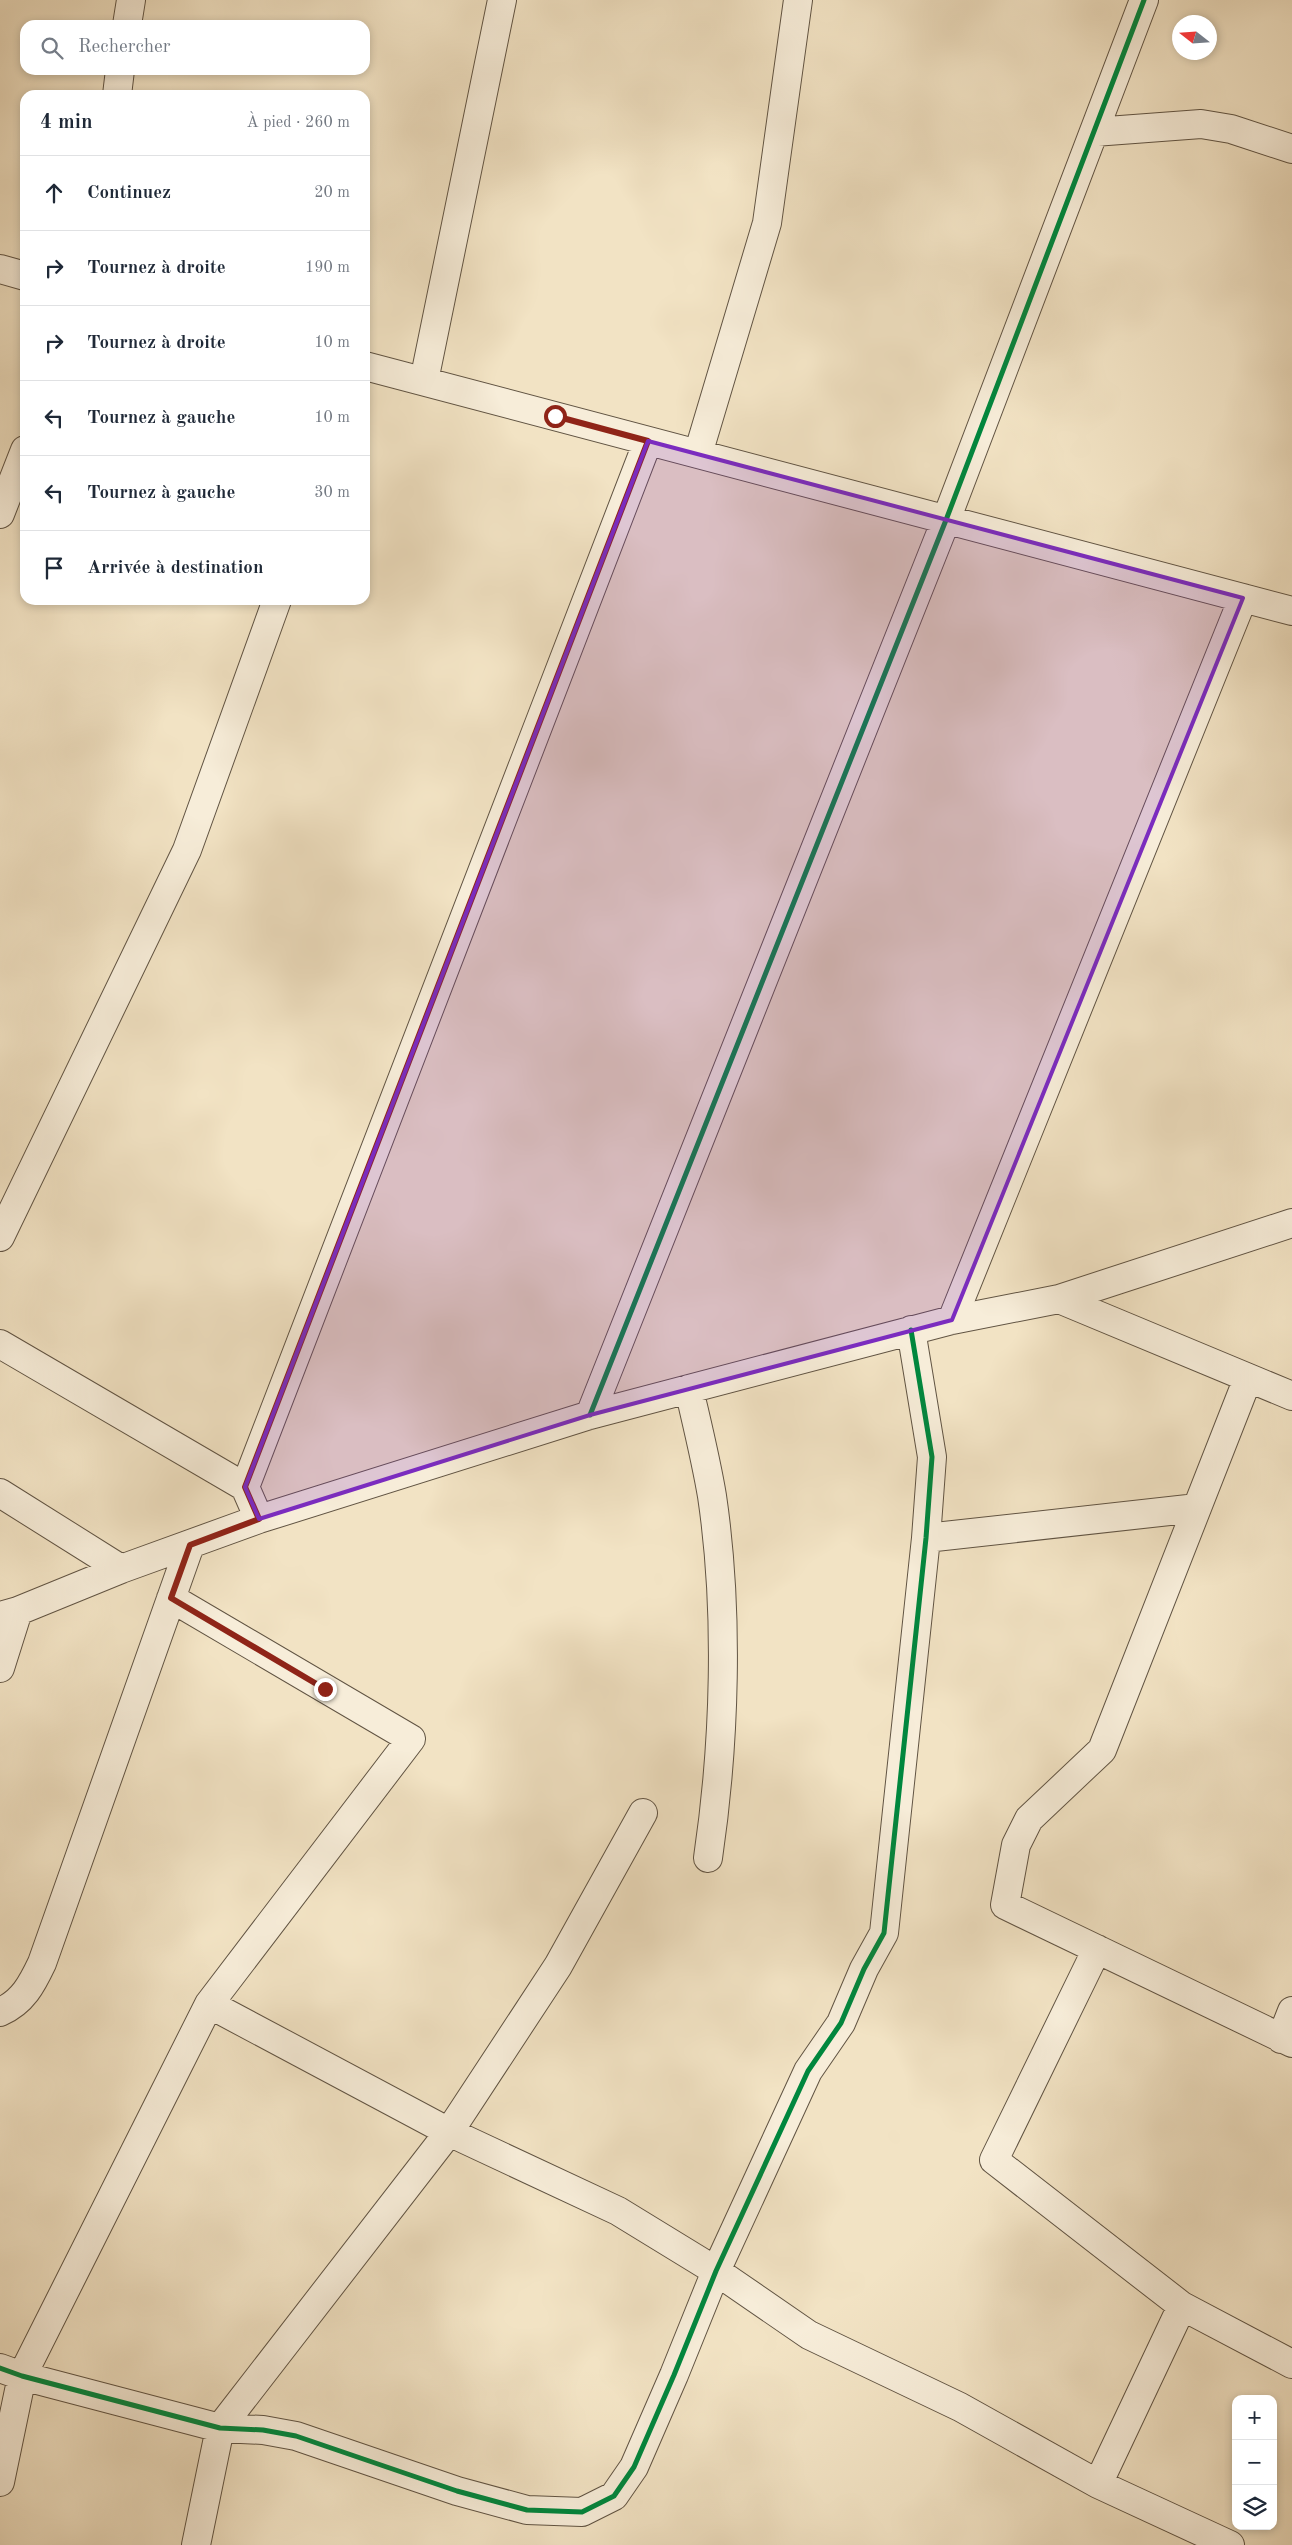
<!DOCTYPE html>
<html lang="fr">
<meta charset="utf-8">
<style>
:root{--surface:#fff;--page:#f6f6f7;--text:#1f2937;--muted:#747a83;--line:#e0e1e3}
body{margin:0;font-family:"Old Standard TT",serif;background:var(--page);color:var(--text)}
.controls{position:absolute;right:15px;bottom:15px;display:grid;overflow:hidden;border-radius:10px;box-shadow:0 2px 8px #0003}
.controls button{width:45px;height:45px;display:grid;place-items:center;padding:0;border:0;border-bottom:1px solid var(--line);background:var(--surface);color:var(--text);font:25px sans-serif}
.compass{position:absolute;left:1172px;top:15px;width:45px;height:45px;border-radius:50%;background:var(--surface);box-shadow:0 2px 8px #0003;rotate:287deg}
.stop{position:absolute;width:15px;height:15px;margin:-11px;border:4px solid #8f2418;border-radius:50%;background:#fff}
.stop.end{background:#8f2418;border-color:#fff;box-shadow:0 1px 5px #0008}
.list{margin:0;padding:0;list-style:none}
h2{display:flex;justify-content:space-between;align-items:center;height:65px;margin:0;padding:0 20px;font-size:21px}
h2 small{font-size:16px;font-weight:400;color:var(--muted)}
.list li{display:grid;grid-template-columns:32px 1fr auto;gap:15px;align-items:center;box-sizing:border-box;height:75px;padding:0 20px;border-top:1px solid var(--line)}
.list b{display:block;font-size:19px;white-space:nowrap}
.list em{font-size:16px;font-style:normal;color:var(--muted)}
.icon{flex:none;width:28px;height:28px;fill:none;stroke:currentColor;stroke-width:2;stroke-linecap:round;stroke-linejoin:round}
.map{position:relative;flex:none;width:1292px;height:2545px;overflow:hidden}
.search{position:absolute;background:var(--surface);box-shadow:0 2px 8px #0003;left:20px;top:20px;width:350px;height:55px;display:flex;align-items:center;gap:12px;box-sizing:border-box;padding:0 18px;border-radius:15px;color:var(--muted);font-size:19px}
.panel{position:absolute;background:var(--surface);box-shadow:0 2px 8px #0003;left:20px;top:90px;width:350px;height:515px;border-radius:15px}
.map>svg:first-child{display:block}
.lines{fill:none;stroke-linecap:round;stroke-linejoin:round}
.minor-casing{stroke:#615443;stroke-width:30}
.minor{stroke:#f7edd9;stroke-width:28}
.cycleway-casing{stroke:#f7edd9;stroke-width:8}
.cycleway{stroke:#00873e;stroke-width:5}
.route{stroke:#8f2418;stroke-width:6}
.marked{fill:#7b2cbf;fill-opacity:0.2;stroke:#7b2cbf;stroke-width:4;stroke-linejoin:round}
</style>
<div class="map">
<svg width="1292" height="2545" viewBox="0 0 1292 2545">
<rect width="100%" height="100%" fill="#f2e3c4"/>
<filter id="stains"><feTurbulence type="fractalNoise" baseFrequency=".004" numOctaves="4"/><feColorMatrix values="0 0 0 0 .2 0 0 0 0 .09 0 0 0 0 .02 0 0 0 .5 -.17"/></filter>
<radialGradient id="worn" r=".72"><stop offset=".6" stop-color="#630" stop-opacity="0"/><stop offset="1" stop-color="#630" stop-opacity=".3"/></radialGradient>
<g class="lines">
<defs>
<path id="minor" d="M127,25L131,0
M117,95L120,70
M1094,132L1201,124L1231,129L1292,149
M0,269L25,276
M365,366L1292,611
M424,381L502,0
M698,454L767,223L798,0
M0,514L25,450
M0,1237L187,850L277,600
M1059,1299L1292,1396
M952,1320L1243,598
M0,1344L245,1487
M1248,1378L1102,1750L1029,1819L1016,1845L1005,1905L1292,2043
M689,1389C697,1424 706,1460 712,1496C729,1611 725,1743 708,1858
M590,1415L946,520L1144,0
M0,1493L121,1569
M259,1519L245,1487L648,441
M926,1538L1197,1508
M0,1616L18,1611L121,1569L259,1519L590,1415L952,1320L1059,1299L1292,1223
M0,1668L18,1611
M1097,1949L994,2160L1182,2306L1292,2364
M209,2004L449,2132L618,2211L716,2271L809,2335L960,2407L1098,2484L1230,2545
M0,2012C23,2002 32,1984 42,1963L190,1545
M1281,2039L1292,2011
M0,2368L22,2376L220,2428L263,2430L296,2436L457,2491L527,2510L582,2512L614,2496L634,2467L674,2375L716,2271L808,2071L841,2023L864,1969L884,1933L926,1538L932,1457L911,1330
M0,2482L22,2376L209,2004L411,1739L171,1598
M1098,2484L1182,2306
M196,2545L220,2428L449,2132L558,1966L643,1813"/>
</defs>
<use href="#minor" class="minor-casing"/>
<use href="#minor" class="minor"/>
<defs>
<path id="cycleway" d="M590,1415L946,520L1144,0
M0,2368L22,2376L220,2428L263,2430L296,2436L457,2491L527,2510L582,2512L614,2496L634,2467L674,2375L716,2271L808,2071L841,2023L864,1969L884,1933L926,1538L932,1457L911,1330"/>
</defs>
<use href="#cycleway" class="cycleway-casing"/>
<use href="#cycleway" class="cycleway"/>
</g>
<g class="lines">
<path class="route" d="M325,1689L171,1598L190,1545L259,1519L245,1487L648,441L555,416"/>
</g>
<path class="marked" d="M648,441L1243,598L952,1320L590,1415L259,1519L245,1487Z"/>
<rect width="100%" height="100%" filter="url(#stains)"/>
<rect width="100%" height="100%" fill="url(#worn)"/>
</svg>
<div class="controls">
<button>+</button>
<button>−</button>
<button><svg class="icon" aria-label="layers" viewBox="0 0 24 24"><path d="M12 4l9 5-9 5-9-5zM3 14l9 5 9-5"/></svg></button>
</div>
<svg class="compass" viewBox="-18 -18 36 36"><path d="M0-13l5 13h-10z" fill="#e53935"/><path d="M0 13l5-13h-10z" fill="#747a83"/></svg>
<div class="stop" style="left:555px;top:416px"></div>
<div class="stop end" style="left:325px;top:1689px"></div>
<div class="search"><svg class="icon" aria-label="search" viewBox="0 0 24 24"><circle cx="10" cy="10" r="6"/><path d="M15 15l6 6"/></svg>Rechercher</div>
<section class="panel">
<h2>4 min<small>À pied · 260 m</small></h2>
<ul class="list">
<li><svg class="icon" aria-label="ahead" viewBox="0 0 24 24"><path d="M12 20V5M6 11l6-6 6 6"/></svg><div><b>Continuez</b></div><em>20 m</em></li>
<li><svg class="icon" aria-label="right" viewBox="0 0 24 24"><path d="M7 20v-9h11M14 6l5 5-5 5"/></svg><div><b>Tournez à droite</b></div><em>190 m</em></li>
<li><svg class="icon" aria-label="right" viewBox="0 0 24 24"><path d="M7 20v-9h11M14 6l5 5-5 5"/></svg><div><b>Tournez à droite</b></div><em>10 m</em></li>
<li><svg class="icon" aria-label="left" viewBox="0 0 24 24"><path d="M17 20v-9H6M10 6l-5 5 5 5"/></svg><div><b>Tournez à gauche</b></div><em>10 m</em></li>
<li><svg class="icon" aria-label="left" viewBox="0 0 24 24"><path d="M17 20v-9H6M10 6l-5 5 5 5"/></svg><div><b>Tournez à gauche</b></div><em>30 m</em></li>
<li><svg class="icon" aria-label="arrive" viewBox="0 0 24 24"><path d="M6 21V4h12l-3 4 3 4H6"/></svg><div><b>Arrivée à destination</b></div></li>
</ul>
</section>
</div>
